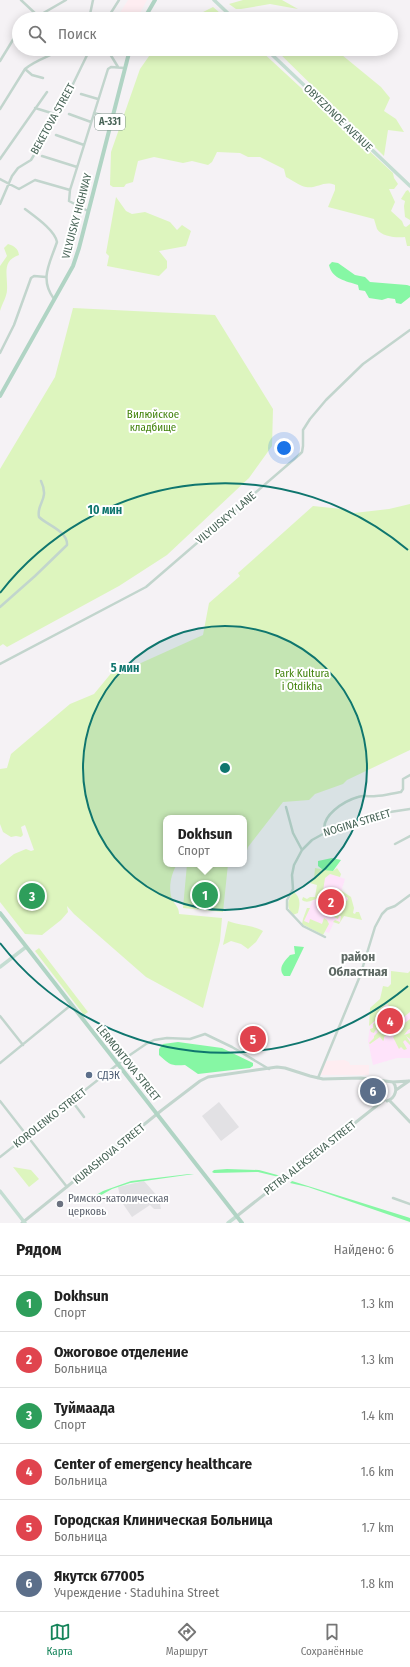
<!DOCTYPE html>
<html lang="ru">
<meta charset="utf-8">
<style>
:root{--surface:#fff;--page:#f2f2f2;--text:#222;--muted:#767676;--line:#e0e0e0;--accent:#15845a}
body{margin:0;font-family:"Fira Sans Condensed",sans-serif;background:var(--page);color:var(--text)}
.you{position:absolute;left:284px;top:448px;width:14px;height:14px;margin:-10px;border:3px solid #fff;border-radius:50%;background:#1a73e8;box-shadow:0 0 0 6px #1a73e833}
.badge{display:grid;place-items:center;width:26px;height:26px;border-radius:50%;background:var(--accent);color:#fff;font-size:13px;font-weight:700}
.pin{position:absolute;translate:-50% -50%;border:2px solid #fff;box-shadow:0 1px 4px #0006}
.popup{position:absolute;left:163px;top:815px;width:84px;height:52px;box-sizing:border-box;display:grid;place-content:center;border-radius:8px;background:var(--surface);filter:drop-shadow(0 1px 3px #0005);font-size:13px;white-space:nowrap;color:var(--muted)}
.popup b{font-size:15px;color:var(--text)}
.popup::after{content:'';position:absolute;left:50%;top:100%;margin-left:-8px;border:8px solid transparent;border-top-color:var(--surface)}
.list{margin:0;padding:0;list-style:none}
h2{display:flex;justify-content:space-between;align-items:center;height:52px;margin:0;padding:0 16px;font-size:17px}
h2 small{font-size:13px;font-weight:400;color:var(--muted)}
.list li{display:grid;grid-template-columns:26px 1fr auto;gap:12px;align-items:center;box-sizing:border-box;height:56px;padding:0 16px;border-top:1px solid var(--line)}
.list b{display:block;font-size:15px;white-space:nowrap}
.list p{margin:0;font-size:13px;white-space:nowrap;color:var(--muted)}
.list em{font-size:13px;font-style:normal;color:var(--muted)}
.icon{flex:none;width:22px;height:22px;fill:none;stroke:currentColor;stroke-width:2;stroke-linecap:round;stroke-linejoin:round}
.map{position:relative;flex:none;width:410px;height:1223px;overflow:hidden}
.search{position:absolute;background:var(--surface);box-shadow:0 2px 10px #0003;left:12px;right:12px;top:12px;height:44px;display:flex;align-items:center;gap:10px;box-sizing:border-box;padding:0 14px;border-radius:22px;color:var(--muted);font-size:15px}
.sheet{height:388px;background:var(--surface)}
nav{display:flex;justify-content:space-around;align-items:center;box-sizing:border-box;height:56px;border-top:1px solid var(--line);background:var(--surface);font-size:11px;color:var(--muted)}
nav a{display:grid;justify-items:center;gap:2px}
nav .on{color:var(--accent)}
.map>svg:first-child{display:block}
.commercial{fill:#feedf1}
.education{fill:#e2e1e4}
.medical{fill:#fee3fa}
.green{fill:#ddf5be}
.water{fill:#86f7a4}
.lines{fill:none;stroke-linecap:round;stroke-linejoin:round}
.minor{stroke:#c2d5cd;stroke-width:2.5}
.tertiary{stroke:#c2d5cd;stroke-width:3}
.secondary{stroke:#c4ddd2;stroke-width:3.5}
.primary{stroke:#b0d4c4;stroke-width:4}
.ring{fill:none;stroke:#0f766e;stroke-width:2}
.service-dot{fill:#5c6f8a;stroke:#fff;stroke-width:1.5}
.worship-dot{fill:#6b7280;stroke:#fff;stroke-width:1.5}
.labels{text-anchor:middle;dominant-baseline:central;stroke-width:4;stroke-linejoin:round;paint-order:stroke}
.shield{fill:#fff;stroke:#7e9289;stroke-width:1}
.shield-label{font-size:10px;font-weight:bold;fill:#476356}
.street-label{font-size:11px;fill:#476356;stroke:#fff}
.park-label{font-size:11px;fill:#42830c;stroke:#fff}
.service-label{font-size:11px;fill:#4e5e75;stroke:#fff;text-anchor:start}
.worship-label{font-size:11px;fill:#5b616d;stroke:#fff;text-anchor:start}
.quarter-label{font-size:13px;font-weight:bold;fill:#5e6964;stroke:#fff}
.centre{fill:#0f766e;stroke:#fff;stroke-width:2}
.ring-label{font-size:12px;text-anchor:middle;font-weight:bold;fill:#0f766e;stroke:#fff;stroke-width:4;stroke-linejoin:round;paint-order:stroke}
</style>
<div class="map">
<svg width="410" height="1223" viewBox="0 0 410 1223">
<rect width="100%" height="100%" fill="#f5f2f5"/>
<path class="commercial" d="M128,0H147L137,19H116Z
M344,1060L349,1062L350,1065H369V1075H320L326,1061Z"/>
<path class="education" d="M219,1102L239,1127L221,1141L202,1116Z
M144,1181L159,1198L161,1209H154L150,1205L132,1217L121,1201L118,1187Z"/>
<path class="medical" d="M329,873L345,879L342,889L343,893L351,897L339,924L334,922L329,933L302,924L314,898H316L327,874Z
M410,972V1058H397L373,1065L368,1041L371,1018Z"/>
<path class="green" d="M243,0H282L298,9L270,4L241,9H236L229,4Z
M213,7L227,19H191L201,13Z
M154,49H259L393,173L394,178L398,184L394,189H389L395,202L391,211L402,221L404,226L406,227L410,224V246H407L405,237C397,238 382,237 377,229C376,226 375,222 374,219L328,207L335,190V185C324,180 317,189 306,187C300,186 292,180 286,177L284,169L260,157H248L240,153L217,152L212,162L208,165L192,161L183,163L154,157L138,161L133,182L126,184L124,187H113L110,185L111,152L140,69Z
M275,49H330L342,55L381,87L390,98L384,111L396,119L404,132L388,130L384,156Z
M408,190L410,193V220L405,217L404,206L405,201L401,199L406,191Z
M116,197L126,211L132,214L145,212L170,222L177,230L182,225L191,231L186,246L159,251L167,261V268L159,276L107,266L109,256L106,253Z
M8,244C14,246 18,248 19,255C1,261 8,275 7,290C7,296 2,304 0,311V266L7,256L4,248Z
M73,308L215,315L273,409L272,446L249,478L167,555L119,586L7,647L3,644L0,646V469L55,377Z
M410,504V750L347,780L343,784L315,794L309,800L283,802L248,847L244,860V818H166V864H177C171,874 168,888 172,899C175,905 179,907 179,914L222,918L220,941L203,1008L146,977L74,914L67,906L68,912L61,920L42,935L25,934L0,902V865L14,854L26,849L31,851L34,850L25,825L21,827L23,835L21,837L16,836L11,837L3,832L0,824V769L7,768L11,754L70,704L94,694L113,671L132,667L203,635L209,603L240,576L238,573L313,506L342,509L354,513L389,509Z
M187,864H228L223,912L183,908Z
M315,868L333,871L337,868L341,874L340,877L330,874L325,878L323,891L326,893V899L324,900L318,898C313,900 307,904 302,900L303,897L307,899L310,897H315L317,885L310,883L314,879Z
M339,889L351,897L354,908L353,913L355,914L356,912H359L362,920L344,916L339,924L333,922L335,920L340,922L341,916H339L338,919L334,917L342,899L347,901L348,898L343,895V893L340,894L334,892L333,896L340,899L332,897L331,895L333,892Z
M294,892C301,898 300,904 298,913L293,915C286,907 287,900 294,892Z
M307,908H310L304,921L309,923L310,919L322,924L324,918L327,920L329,924L323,935L302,924L303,919Z
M228,921C240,926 250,924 263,931L256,942L248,949L241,944L231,941L223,945Z
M39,948L88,1012L84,1015L35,951Z
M391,971L408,973L410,971V1012L387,1030L389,1032L384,1037V1040L383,1041L380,1037L370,1044L369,1043L374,1038V1036L378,1032L376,1029L374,1033L371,1032L370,1029L373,1028V1024L377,1022L383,1023L393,1016L395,1018L396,1017L391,1008L387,1004L381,1009L384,1013L369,1026L370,1008L380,999L383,986L388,987L391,984Z
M410,1019V1029L408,1030L404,1035L410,1033V1039L406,1036L410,1042V1045L405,1040L403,1042L407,1049L404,1050L401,1047L399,1049L402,1055L393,1037L395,1035L396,1030Z
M13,1167L31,1170L39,1179L29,1187Z"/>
<path class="water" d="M332,262L338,263L355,275L365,277L370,282L407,285L410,286V297L401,304L396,303L395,299L388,298L382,300L369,298L365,291L359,290L358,285C346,281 332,279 329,265Z
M332,858L341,860L333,871L323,870L318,866V861Z
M294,946L304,947L290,976H284C277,968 285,961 290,955L295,954Z
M178,1042L222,1048L253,1063V1066L250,1068L198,1074L185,1065C171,1066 170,1065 159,1055V1049L163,1044Z
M227,1169L259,1170L281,1176L283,1178L258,1172L214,1173L212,1172L214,1170Z
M189,1174H194L130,1183L112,1189L85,1204L84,1202L103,1191L131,1181Z
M292,1181L407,1217L410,1218V1222L308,1187L290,1183Z"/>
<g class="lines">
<path class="minor" d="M21,0L38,16
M33,19L66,0
M89,19L93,0
M107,19L119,0
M107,49L118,67
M0,61L19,30
M25,69L32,75L43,78
M81,94L98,99
M35,108L58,115
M0,109L25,69C35,60 51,56 62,49
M94,113L111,118
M69,114L91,122
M56,135L84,145
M42,156L77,167
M0,159L47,92
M0,179L19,189L35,180L70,190L108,69L111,67L124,68
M70,190L69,201L88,211
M0,204L12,176L18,168L31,160L58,115L90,49
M25,209C34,216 55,230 57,242C50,263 39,279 54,299
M0,353L14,325L31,278L34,276L46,277
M0,607L35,576L67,545C68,531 47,525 39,517C36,503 50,500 41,481
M0,664L146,587L299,455L302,452L303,446V430L310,419L326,400L363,364L410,330
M286,807L293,833L302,850
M325,832C320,816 344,801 358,797C364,795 370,797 376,796C384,796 393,793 401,792L403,789V779L410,775
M395,844L410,836
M325,937L303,926L287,909V900L293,889L292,875L294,865L302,850L312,840L332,829L366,823L390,812L410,809
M0,1016L23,1045
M0,1063L71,1005
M318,1078L360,976L375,927L382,914L387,909L395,906L410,895
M69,1097L84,1117
M0,1101L67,1187
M0,1157L127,1057L146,1044L154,1040L167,1038L190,1039L205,1034L232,1047L269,1069
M393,1198L410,1204"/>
<path class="tertiary" d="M396,1090L409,1081
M384,1100C379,1094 378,1086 384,1081
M389,1100L410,1122
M387,1101C396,1098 398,1088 393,1082
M237,1216L384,1100
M22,1223L162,1110L200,1081L208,1077L277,1067L285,1068L310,1076L323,1079L361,1078L393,1082L409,1081"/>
<path class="secondary" d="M214,0L234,19
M266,49L410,186
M0,967L26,947
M0,1191L25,1223
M228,1223L237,1216"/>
<path class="primary" d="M144,19L155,0
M0,396L73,266L79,248L130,49
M0,913L242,1223"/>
</g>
<circle cx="225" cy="768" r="142" fill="#0f766e" fill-opacity=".12"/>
<g class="ring">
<circle cx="225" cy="768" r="142"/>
<path d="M408 986A285 285 0 0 1 0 943M0 593A285 285 0 0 1 408 550"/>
</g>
<circle class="service-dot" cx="89" cy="1075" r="4"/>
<circle class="worship-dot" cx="60" cy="1204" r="4"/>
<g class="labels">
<rect class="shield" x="95" y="114" width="30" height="16" rx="3"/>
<g class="shield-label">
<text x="110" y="122">А-331</text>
</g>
<g class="street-label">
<text transform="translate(338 118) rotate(44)">OBYEZDNOE AVENUE</text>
<text transform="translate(53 119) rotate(-61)">BEKETOVA STREET</text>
<text transform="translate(77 216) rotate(-75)">VILYUISKY HIGHWAY</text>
<text transform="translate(226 518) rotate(-40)">VILYUISKYY LANE</text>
<text transform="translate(357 823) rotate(-17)">NOGINA STREET</text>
<text transform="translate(128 1063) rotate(51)">LERMONTOVA STREET</text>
<text transform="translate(50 1118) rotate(-38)">KOROLENKO STREET</text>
<text transform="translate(109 1154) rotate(-39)">KURASHOVA STREET</text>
<text transform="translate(310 1158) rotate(-38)">PETRA ALEKSEEVA STREET</text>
</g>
<g class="park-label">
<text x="153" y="414">Вилюйское<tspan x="153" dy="13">кладбище</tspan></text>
<text x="302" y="673">Park Kultura<tspan x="302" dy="13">i Otdikha</tspan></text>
</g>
<g class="service-label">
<text x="97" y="1075">СДЭК</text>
</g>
<g class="worship-label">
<text x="68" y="1198">Римско-католическая<tspan x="68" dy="13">церковь</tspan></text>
</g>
<g class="quarter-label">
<text x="358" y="956">район<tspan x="358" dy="15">Областная</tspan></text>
</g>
</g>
<circle cx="225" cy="768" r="6" class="centre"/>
<g class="ring-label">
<text x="105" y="514">10 мин</text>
<text x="125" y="672">5 мин</text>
</g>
</svg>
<div class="you"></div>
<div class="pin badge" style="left:205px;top:895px;background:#2e9e5b">1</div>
<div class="popup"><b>Dokhsun</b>Спорт</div>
<div class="pin badge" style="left:331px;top:902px;background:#e0444e">2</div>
<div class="pin badge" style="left:32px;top:896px;background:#2e9e5b">3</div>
<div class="pin badge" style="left:390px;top:1021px;background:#e0444e">4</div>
<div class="pin badge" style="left:253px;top:1039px;background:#e0444e">5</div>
<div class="pin badge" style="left:373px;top:1091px;background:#5c6f8a">6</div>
<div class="search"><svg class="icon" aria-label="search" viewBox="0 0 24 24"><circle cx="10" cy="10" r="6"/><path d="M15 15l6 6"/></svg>Поиск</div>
</div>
<section class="sheet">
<h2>Рядом<small>Найдено: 6</small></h2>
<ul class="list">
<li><span class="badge" style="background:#2e9e5b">1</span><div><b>Dokhsun</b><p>Спорт</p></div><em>1.3 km</em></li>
<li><span class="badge" style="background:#e0444e">2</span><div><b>Ожоговое отделение</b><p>Больница</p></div><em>1.3 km</em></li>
<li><span class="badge" style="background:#2e9e5b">3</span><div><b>Туймаада</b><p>Спорт</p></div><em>1.4 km</em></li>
<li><span class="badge" style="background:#e0444e">4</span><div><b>Center of emergency healthcare</b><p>Больница</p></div><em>1.6 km</em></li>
<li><span class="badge" style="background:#e0444e">5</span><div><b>Городская Клиническая Больница</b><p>Больница</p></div><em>1.7 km</em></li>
<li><span class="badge" style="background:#5c6f8a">6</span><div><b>Якутск 677005</b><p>Учреждение · Staduhina Street</p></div><em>1.8 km</em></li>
</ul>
</section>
<nav>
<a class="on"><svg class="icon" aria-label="map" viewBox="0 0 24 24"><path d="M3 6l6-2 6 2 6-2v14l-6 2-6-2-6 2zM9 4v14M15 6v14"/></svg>Карта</a>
<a><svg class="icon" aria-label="directions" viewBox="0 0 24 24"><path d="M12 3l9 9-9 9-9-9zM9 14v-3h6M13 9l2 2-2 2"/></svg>Маршрут</a>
<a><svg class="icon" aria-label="saved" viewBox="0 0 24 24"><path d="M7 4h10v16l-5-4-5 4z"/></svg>Сохранённые</a>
</nav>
